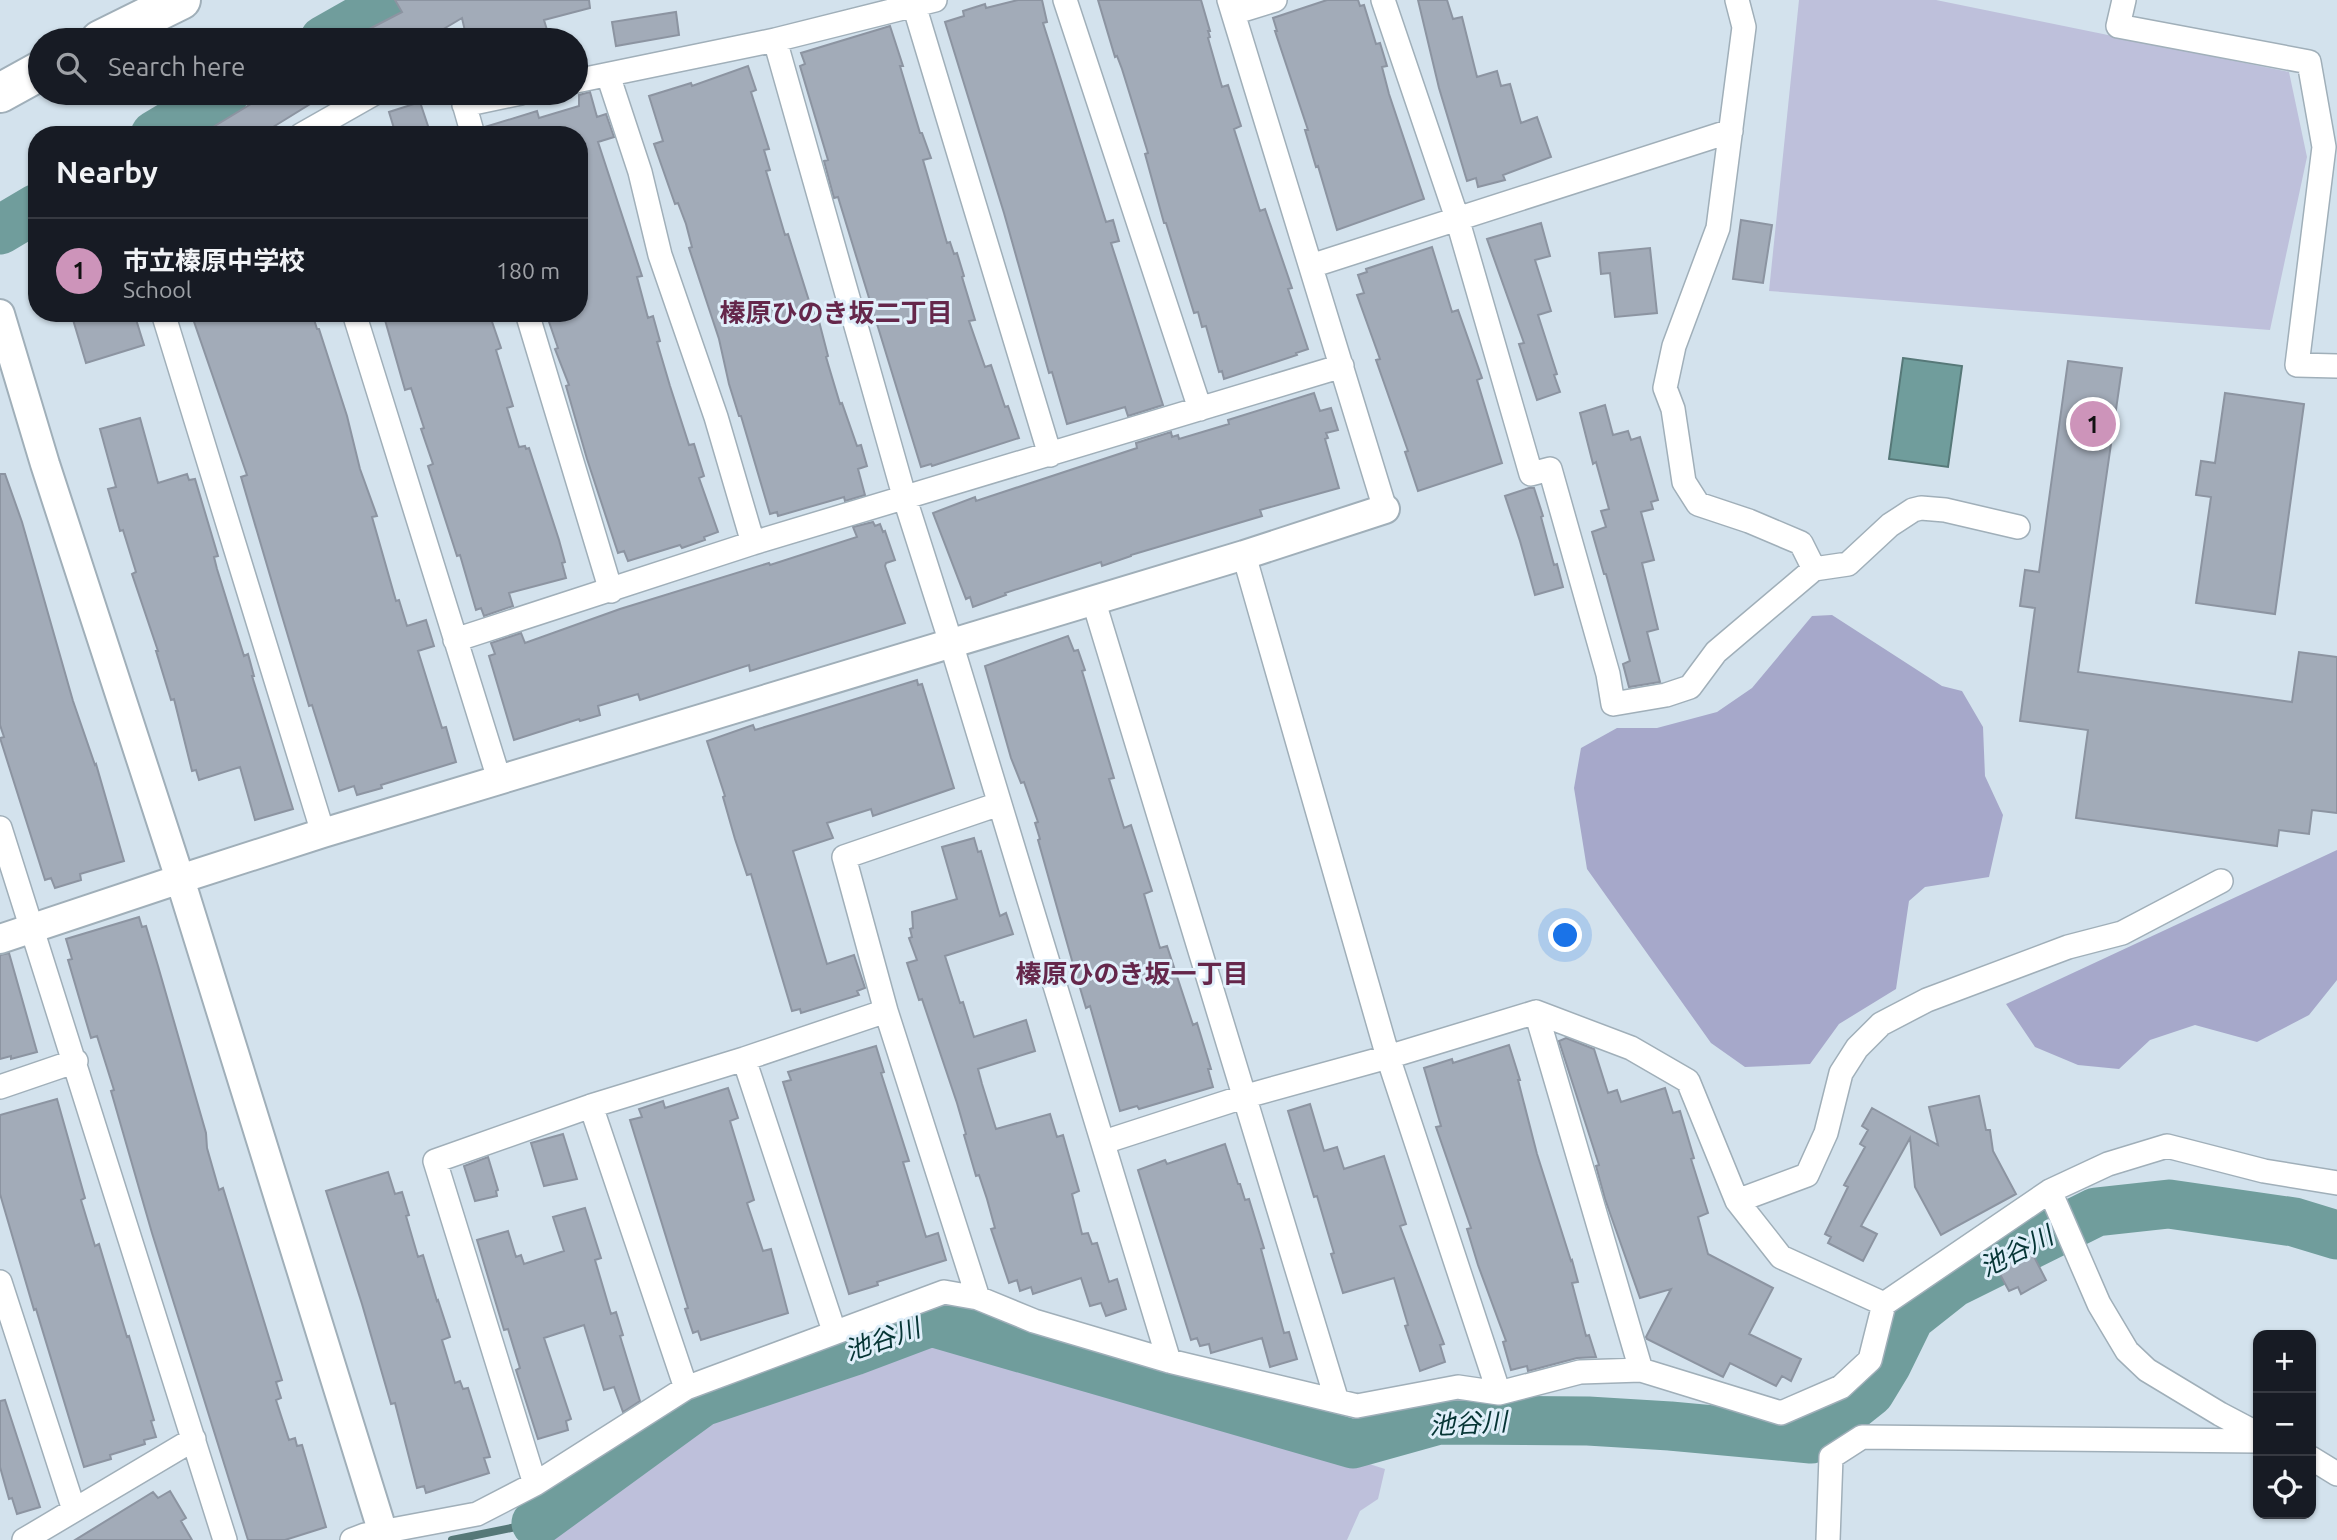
<!DOCTYPE html>
<meta charset="utf-8">
<style>
:root{--surface:#171b24;--page:#242831;--text:#f1f3f6;--muted:#9ea1a6;--line:#363941;--accent:#cd94ba}
body{margin:0;font-family:Ubuntu,"Noto Sans JP",sans-serif;background:var(--page);color:var(--text)}
.controls{position:absolute;right:21px;bottom:21px;display:grid;overflow:hidden;border-radius:14px;box-shadow:0 2px 5px #0004}
.controls button{width:63px;height:63px;display:grid;place-items:center;padding:0;border:0;border-bottom:2px solid var(--line);background:var(--surface);color:var(--text);font:35px sans-serif}
.you{position:absolute;left:1566px;top:936px;width:24px;height:24px;margin:-18px;border:5px solid #fff;border-radius:50%;background:#1a73e8;box-shadow:0 0 0 10px #1a73e833}
.badge{display:grid;place-items:center;width:46px;height:46px;border-radius:50%;background:var(--accent);color:#111;font-size:23px;font-weight:700}
.pin{position:absolute;translate:-50% -50%;border:4px solid #fff;box-shadow:0 2px 7px #0006}
.list{margin:0;padding:0;list-style:none}
h2{display:flex;justify-content:space-between;align-items:center;height:91px;margin:0;padding:0 28px;font-size:30px}
h2 small{font-size:23px;font-weight:400;color:var(--muted)}
.list li{display:grid;grid-template-columns:46px 1fr auto;gap:21px;align-items:center;box-sizing:border-box;height:105px;padding:0 28px;border-top:2px solid var(--line)}
.list b{display:block;font-size:26px;white-space:nowrap}
.list p{margin:0;font-size:23px;white-space:nowrap;color:var(--muted)}
.list em{font-size:23px;font-style:normal;color:var(--muted)}
.icon{flex:none;width:38px;height:38px;fill:none;stroke:currentColor;stroke-width:2;stroke-linecap:round;stroke-linejoin:round}
.map{position:relative;flex:none;width:2337px;height:1540px;overflow:hidden}
.search{position:absolute;background:var(--surface);box-shadow:0 2px 5px #0004;left:28px;top:28px;width:560px;height:77px;display:flex;align-items:center;gap:18px;box-sizing:border-box;padding:0 24px;border-radius:38px;color:var(--muted);font-size:26px}
.panel{position:absolute;background:var(--surface);box-shadow:0 2px 5px #0004;left:28px;top:126px;width:560px;height:196px;border-radius:28px}
.map>svg:first-child{display:block}
.green{fill:#bec0db}
.forest{fill:#a6a8ca}
.water{fill:#709d9c;stroke:#567878;stroke-width:2}
.lines{fill:none;stroke-linecap:round;stroke-linejoin:round}
.stream{stroke:#567878;stroke-width:8}
.river{stroke:#709d9c;stroke-width:49}
.building{fill:#a2abb8;stroke:#8c94a1;stroke-width:2}
.minor-casing{stroke:#a0afb9;stroke-width:26}
.tertiary-casing{stroke:#a0afb9;stroke-width:32}
.trunk-casing{stroke:#a0afb9;stroke-width:42}
.minor{stroke:#fff;stroke-width:23}
.tertiary{stroke:#fff;stroke-width:28}
.trunk{stroke:#fff;stroke-width:38}
.labels{text-anchor:middle;dominant-baseline:central;stroke-width:6;stroke-linejoin:round;paint-order:stroke}
.neighbourhood-label{font-size:26px;font-weight:bold;fill:#65274b;stroke:#e0effa}
.water-label{font-size:26px;font-style:italic;fill:#063535;stroke:#e0effa}
</style>
<div class="map">
<svg width="2337" height="1540" viewBox="0 0 2337 1540">
<rect width="100%" height="100%" fill="#d3e2ed"/>
<path class="green" d="M1799,0H1936L2289,72L2307,157L2270,330L1769,291Z
M936,1338L978,1340L1385,1469L1378,1499L1360,1511L1347,1540H521L551,1530L711,1413Z"/>
<path class="forest" d="M1832,615L1942,686L1962,691L1983,727L1985,776L2003,815L1989,877L1925,887L1909,901L1896,989L1839,1024L1810,1064L1745,1067L1711,1043L1587,869L1574,788L1581,748L1617,728H1657L1717,712L1752,688L1812,616Z
M2337,850V980L2309,1015L2257,1042L2195,1025L2150,1040L2119,1069L2078,1065L2035,1047L2006,1004Z"/>
<path class="water" d="M1903,358L1962,366L1948,467L1889,459Z"/>
<g class="lines">
<path class="stream" d="M452,1540L536,1523"/>
<path class="river" d="M324,40L395,0
M155,135L225,93
M0,230L37,208
M536,1523L702,1402L854,1351L931,1322L1353,1444L1439,1420L1588,1421L1670,1426L1811,1439L1870,1392L1887,1364L1910,1317L1953,1283L2096,1212L2169,1204L2294,1222L2337,1235"/>
</g>
<path class="building" d="M395,0H589L590,8L544,20L550,40H467L462,18L425,40H348L402,12Z
M1018,0H1042L1047,22L1043,23L1106,222L1113,220L1119,241L1111,243L1163,405L1128,416L1125,407L1067,424L1052,372L1049,373L1004,213L945,22L964,16L963,11L985,4L986,8Z
M1098,0H1201L1210,31H1208L1210,37L1208,38L1222,87L1228,85L1241,126L1234,129L1260,211L1265,209L1292,288L1288,289L1308,349L1296,353L1297,355L1224,379L1222,371L1219,372L1206,326L1202,327L1198,312L1194,313L1166,223H1164L1145,154L1148,153L1122,69L1117,56L1115,57Z
M1327,0H1358L1360,6L1364,5L1376,44L1380,43L1387,66L1382,67L1389,94L1424,199L1337,230L1318,166L1316,167L1305,130H1308L1275,31H1277L1273,18Z
M1418,0H1447L1453,19L1462,17L1477,77L1497,71L1501,86L1510,84L1521,123L1537,117L1551,157L1503,175L1505,180L1478,187L1476,178L1467,181L1439,88Z
M676,12L679,35L616,46L612,22Z
M890,26L903,66H900L920,133H922L931,158L923,160L947,243L950,242L954,254L957,253L964,276L962,277L975,320L969,321L985,367L991,365L1005,407L1008,406L1019,438L932,466L931,464L921,467L838,197L834,198L824,161L828,160L800,66L805,64L801,53Z
M748,66L756,90L751,92L769,149L764,150L770,170L766,171L785,235L788,234L810,304L814,302L828,356L826,357L840,404L842,403L857,446L861,445L867,466L858,469L865,495L845,501L844,497L778,516L777,512L770,514L741,416H739L729,384L719,339L689,248L692,247L686,224L678,203L675,204L654,144L663,141L649,96L691,83L692,86Z
M590,92L597,117L606,114L614,137L598,142L642,276L637,277L648,318L653,316L660,341L657,342L670,386L689,445L694,444L704,476L699,478L718,532L704,537L705,540L682,548L680,545L628,561L624,551L618,553L587,459L566,386L569,385L555,349L558,348L546,313H579V135H487L485,127L537,111L539,118L579,106V95Z
M269,93H328L260,135H200Z
M420,102L431,135H396L389,112Z
M1741,220L1772,225L1763,283L1733,279Z
M1541,223L1550,256L1535,260L1551,311L1538,315L1557,374L1554,375L1560,392L1537,400L1519,344L1524,343L1487,239Z
M1432,247L1452,312L1458,310L1482,378L1477,380L1502,463L1418,491L1405,452L1408,451L1376,360L1380,359L1357,295L1364,293L1358,275L1367,272L1366,269Z
M1650,248L1657,313L1615,317L1610,273L1601,274L1599,253Z
M71,313H134L144,345L86,363Z
M191,313H312L317,329H319L347,416L360,469L377,516L372,517L396,601L399,600L407,626L426,620L434,646L418,651L442,728L446,727L456,762L381,785L382,788L357,795L354,786L339,791L312,705L309,706L282,616L241,477L247,475Z
M383,313H489L501,348L496,350L513,406L507,408L519,447L525,446L526,449L529,448L559,540L565,562L562,563L566,578L509,593L513,606L484,616L481,608L476,610L460,555L457,556L428,466L433,464L421,429L424,428L411,388L405,390Z
M2068,361L2122,368L2078,672L2292,702L2299,652L2337,657V813L2312,810L2309,834L2279,830L2277,846L2076,818L2088,730L2020,721L2035,608L2020,606L2025,570L2039,572Z
M1314,393L1320,411L1331,408L1338,430L1326,433L1328,438L1325,439L1339,488L1260,510L1262,516L1131,555V556L1102,566L1101,562L1005,593L1006,595L973,607L970,597L966,599L933,513L975,497L976,501L1137,448L1136,443L1171,432L1172,437L1178,435L1179,439L1229,424L1228,420Z
M2225,393L2304,404L2275,614L2196,603L2211,497L2196,495L2201,461L2215,463Z
M1605,405L1613,435L1628,431L1631,440L1640,437L1658,500L1651,502L1653,509L1641,512L1654,560L1642,563L1658,629L1647,632L1660,682L1629,687L1623,664L1630,661L1606,574H1604L1592,532L1606,527L1601,511L1609,509L1596,462L1593,464L1580,413Z
M140,418L158,483L187,474L189,480L195,479L218,556L214,557L217,569L244,656L248,654L254,676H252L293,809L255,820L240,767L199,780L196,770L192,771L174,699L171,700L156,651H158L132,574L136,572L123,530L120,531L108,489L116,487L100,429Z
M0,474H5L22,522L73,701L95,765L96,764L124,861L80,874L81,880L55,888L51,878L45,880L0,738L4,737L0,725Z
M1529,488H1534L1543,516L1541,517L1554,565L1557,564L1563,587L1535,595L1520,541L1505,496Z
M873,522L875,526L880,524L883,532L885,531L895,560L886,563L885,566L905,623L750,671L749,665L640,700L638,694L598,706L600,715L580,721L579,719L514,740L489,656L495,654L491,643L521,633L525,643L620,609L769,563L770,565L857,537L853,527Z
M1068,636L1074,651L1078,650L1085,670L1082,671L1114,778L1109,779L1124,828L1131,825L1152,891L1144,894L1160,948L1167,946L1193,1025L1197,1023L1211,1069H1208L1213,1087L1139,1109L1137,1106L1120,1111L1090,1006L1086,1008L1075,971L1038,840L1040,839L1035,823L1038,822L1024,782L1021,783L1011,758L985,666Z
M917,680L918,685L922,684L954,788L873,816L871,809L827,823L833,838L793,851L827,964L854,955L865,988L857,991L859,995L801,1013L800,1009L792,1011L751,874L747,875L735,839L723,797L725,796L707,741L753,725L755,730Z
M974,838L978,852L981,851L1000,916L1006,913L1013,934L945,956L960,1003L963,1002L974,1037L1026,1020L1035,1051L978,1069L982,1084L996,1129L1050,1114L1057,1137L1063,1135L1079,1191L1072,1194L1082,1234L1088,1233L1092,1244L1097,1243L1109,1282L1117,1279L1126,1309L1106,1316L1101,1303L1090,1306L1081,1278L1033,1294L1031,1287L1020,1291L1017,1280L1009,1283L991,1229L995,1228L987,1199L979,1175L976,1176L964,1135L966,1134L957,1103L922,999L919,1000L907,963L917,960L909,938L912,937L910,929L913,928L912,912L957,899L942,847Z
M139,917L142,927L146,926L158,966L206,1133L207,1148L219,1190L223,1188L282,1380L276,1382L281,1398L276,1400L289,1440L295,1438L297,1446L302,1445L326,1527L285,1540H248L152,1233L111,1091L114,1090L97,1036L91,1038L68,960L72,959L66,939Z
M9,953L37,1052L11,1059V1056L0,1059V955Z
M1566,1038L1594,1049L1608,1093L1617,1090L1621,1102L1665,1088L1673,1113L1680,1111L1694,1158L1691,1159L1708,1213L1698,1217L1708,1254L1773,1288L1749,1334L1801,1359L1791,1381L1782,1376L1776,1386L1730,1363L1723,1377L1647,1339L1646,1337L1671,1289L1640,1298L1605,1199L1596,1166L1599,1165L1559,1041Z
M1509,1045L1520,1080H1518L1537,1154L1571,1261L1572,1260L1578,1282L1572,1283L1586,1336L1589,1335L1596,1357L1577,1358L1528,1371L1527,1366L1511,1370L1503,1342L1506,1341L1478,1265L1467,1229L1471,1228L1436,1127L1441,1126L1424,1068L1452,1059L1453,1063Z
M876,1046L884,1072L881,1073L909,1161L903,1162L926,1237L938,1233L946,1260L877,1282L878,1285L849,1294L783,1082L791,1080L788,1072Z
M728,1088L738,1118L730,1121L754,1200L747,1203L763,1251L771,1249L788,1313L701,1340L698,1331L693,1333L685,1309L688,1308L630,1120L642,1117L639,1109L663,1101L665,1108Z
M1979,1096L1986,1130H1990L1993,1151L2016,1194L1941,1235L1915,1187L1910,1138L1861,1226L1877,1234L1863,1261L1828,1243L1831,1237L1825,1234L1848,1187L1844,1185L1865,1147L1860,1144L1868,1130L1862,1126L1872,1108L1938,1145L1929,1107Z
M57,1099L85,1198L81,1200L95,1246L99,1244L127,1337L129,1336L154,1420L151,1421L156,1437L144,1440L145,1444L110,1455L111,1459L84,1467L36,1309L34,1310L0,1194V1115Z
M1310,1104L1324,1151L1337,1147L1344,1169L1384,1156L1406,1224L1400,1226L1444,1344L1440,1345L1445,1362L1420,1371L1405,1326L1408,1325L1394,1278L1343,1293L1331,1254L1334,1253L1317,1196L1314,1197L1288,1111Z
M563,1134L577,1179L544,1186L531,1143Z
M1225,1144L1238,1184H1240L1245,1200L1249,1199L1264,1248L1261,1249L1284,1333L1289,1332L1297,1359L1270,1367L1262,1338L1211,1353L1209,1344L1200,1346L1197,1338L1191,1340L1138,1170L1165,1160L1167,1164Z
M488,1157L498,1190L496,1191L497,1196L475,1201L464,1166Z
M388,1172L395,1194L402,1192L409,1215L406,1216L418,1257L423,1255L437,1301L438,1300L450,1337L442,1340L455,1383L460,1381L463,1389L468,1388L490,1457L484,1458L489,1473L426,1493L424,1486L417,1488L395,1403L391,1404L362,1304L326,1191Z
M585,1208L601,1258L595,1260L611,1314L616,1312L623,1335L620,1336L640,1401L623,1412L614,1387L604,1390L584,1325L544,1338L571,1419L566,1421L568,1430L538,1439L516,1370L520,1368L508,1329L504,1330L477,1240L508,1231L516,1257L521,1255L524,1264L564,1251L553,1217Z
M2029,1247L2046,1280L2021,1294L2018,1287L2009,1291L1995,1265Z
M5,1400L40,1507L17,1514L12,1498L9,1499L0,1467V1401Z
M170,1491L186,1518L181,1521L192,1540H75L153,1492L158,1498Z"/>
<g class="lines">
<defs>
<path id="minor" d="M1065,0L1200,409
M1229,0L1385,509
M1383,0L1457,218L1531,474L1550,469L1608,674L1613,704L1666,695L1690,687L1716,652L1814,569L1848,564L1890,525L1913,510L1921,508L1945,510L2018,527
M1737,0L1744,27L1718,228L1674,346L1665,388L1673,409L1684,482L1698,504L1749,521L1801,543L1814,569
M2124,0L2118,26L2309,62L2324,147L2297,365L2337,366
M914,5L1050,455
M1233,13L1275,0
M775,40L905,499L951,643L1169,1361
M608,75L640,172L660,255L716,417L753,543
M576,81L775,40L935,0
M461,93L473,135
M464,105L521,93
M301,135L375,93
M1311,266L1731,131
M163,313L323,833
M354,313L499,779
M527,313L611,591
M1244,555L1388,1057L1499,1393
M1093,599L1337,1401
M455,640L753,543L1342,366
M0,828L225,1540
M1536,1012L1641,1370
M744,1059L834,1331
M0,1087L76,1061
M591,1106L686,1388
M1104,1142L1243,1097L1388,1057L1536,1012L1631,1048L1688,1081L1737,1201L1781,1257L1884,1304
M2050,1191L2099,1304L2127,1351L2147,1370L2220,1414L2258,1434
M1737,1201L1807,1175L1826,1133L1841,1073L1857,1048L1881,1024L1927,1000L2068,947L2122,933L2221,881
M0,1282L74,1510
M978,1298L886,1011L844,857L999,804
M2311,1458L2337,1474
M535,1484L435,1161L591,1106L744,1059L886,1011
M24,1540L194,1439
M352,1540L365,1535L477,1514L535,1484L686,1388L944,1292L978,1298L1034,1321L1169,1361L1357,1406L1458,1387L1499,1393L1580,1372L1641,1370L1781,1413L1841,1387L1870,1360L1884,1304L2050,1191L2108,1164L2167,1146L2264,1171L2337,1183
M1828,1540L1831,1457L1862,1437L2258,1441"/>
<path id="tertiary" d="M0,314L45,464L180,879L0,939
M383,1533L180,879L323,833L1244,555L1385,509"/>
<path id="trunk" d="M100,40L181,0
M0,93L40,71"/>
</defs>
<use href="#minor" class="minor-casing"/>
<use href="#tertiary" class="tertiary-casing"/>
<use href="#trunk" class="trunk-casing"/>
<use href="#minor" class="minor"/>
<use href="#tertiary" class="tertiary"/>
<use href="#trunk" class="trunk"/>
</g>
<g class="labels">
<g class="neighbourhood-label">
<text x="836" y="312">榛原ひのき坂二丁目</text>
<text x="1132" y="973">榛原ひのき坂一丁目</text>
</g>
<g class="water-label">
<text transform="translate(2016 1251) rotate(-27)">池谷川</text>
<text transform="translate(882 1339) rotate(-19)">池谷川</text>
<text transform="translate(1468 1423) rotate(-3)">池谷川</text>
</g>
</g>
</svg>
<div class="controls">
<button>+</button>
<button>−</button>
<button><svg class="icon" aria-label="locate" viewBox="0 0 24 24"><circle cx="12" cy="12" r="6"/><path d="M12 2v4M12 18v4M2 12h4M18 12h4"/></svg></button>
</div>
<div class="you"></div>
<div class="pin badge" style="left:2093px;top:424px">1</div>
<div class="search"><svg class="icon" aria-label="search" viewBox="0 0 24 24"><circle cx="10" cy="10" r="6"/><path d="M15 15l6 6"/></svg>Search here</div>
<section class="panel">
<h2>Nearby<small></small></h2>
<ul class="list">
<li><span class="badge">1</span><div><b>市立榛原中学校</b><p>School</p></div><em>180 m</em></li>
</ul>
</section>
</div>
